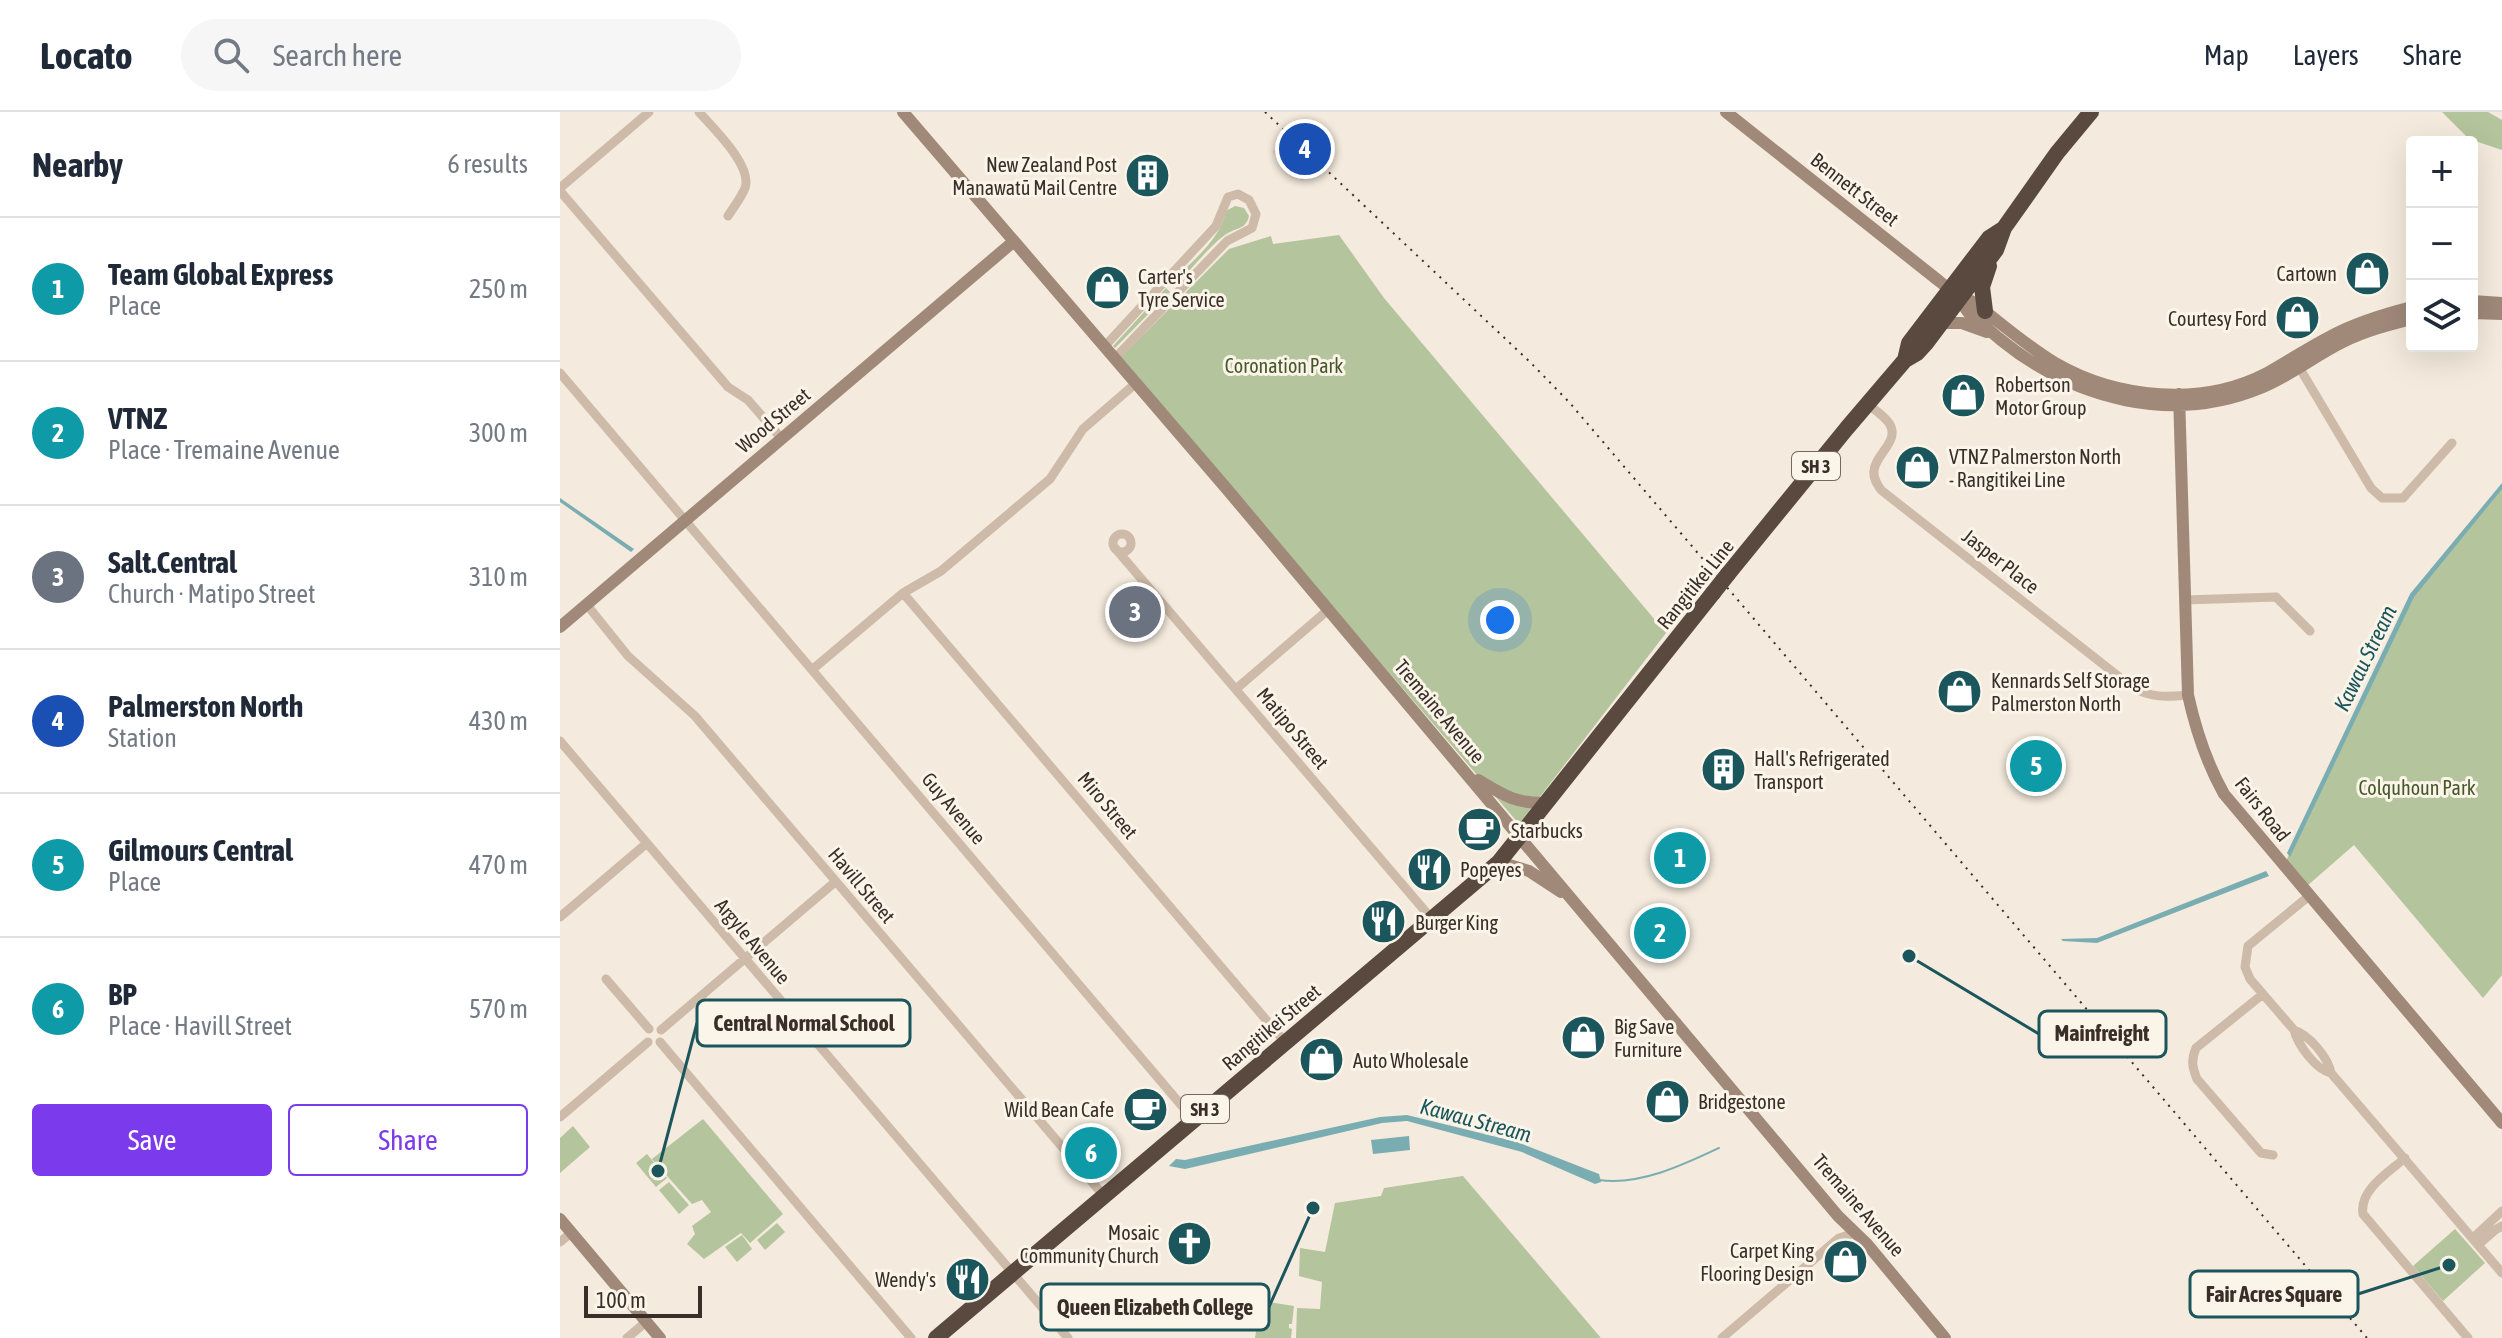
<!DOCTYPE html>
<meta charset="utf-8">
<style>
:root{--surface:#fff;--page:#f6f6f7;--text:#1f2937;--muted:#747a83;--line:#e0e1e3;--accent:#7c3aed}
body{margin:0;font-family:"Asap Condensed",sans-serif;background:var(--page);color:var(--text)}
.controls{position:absolute;right:24px;top:24px;display:grid;overflow:hidden;border-radius:8px;box-shadow:0 8px 32px #0002}
.controls button{width:72px;height:72px;display:grid;place-items:center;padding:0;border:0;border-bottom:2px solid var(--line);background:var(--surface);color:var(--text);font:40px sans-serif}
.scale{position:absolute;left:24px;bottom:20px;width:118px;box-sizing:border-box;padding-left:8px;border:4px solid #392e28;border-top:0;font-size:22px;line-height:28px;white-space:nowrap;color:#392e28;-webkit-text-stroke:6px #fbf4e9;paint-order:stroke}
.you{position:absolute;left:940px;top:508px;width:28px;height:28px;margin:-20px;border:6px solid #fff;border-radius:50%;background:#1a73e8;box-shadow:0 0 0 12px #1a73e833}
.badge{display:grid;place-items:center;width:52px;height:52px;border-radius:50%;background:var(--accent);color:#fff;font-size:26px;font-weight:700}
.pin{position:absolute;translate:-50% -50%;border:4px solid #fff;box-shadow:0 2px 8px #0006}
.list{margin:0;padding:0;list-style:none}
h2{display:flex;justify-content:space-between;align-items:center;height:104px;margin:0;padding:0 32px;font-size:34px}
h2 small{font-size:26px;font-weight:400;color:var(--muted)}
.list li{display:grid;grid-template-columns:52px 1fr auto;gap:24px;align-items:center;box-sizing:border-box;height:144px;padding:0 32px;border-top:2px solid var(--line)}
.list b{display:block;font-size:30px;white-space:nowrap}
.list p{margin:0;font-size:26px;white-space:nowrap;color:var(--muted)}
.list em{font-size:26px;font-style:normal;color:var(--muted)}
.actions{display:flex;gap:16px;padding:24px 32px}
.actions a{flex:1;padding:18px 0;border:2px solid var(--accent);border-radius:8px;text-align:center;font-size:28px;color:var(--accent)}
.actions .main{background:var(--accent);color:#fff}
.icon{flex:none;width:44px;height:44px;fill:none;stroke:currentColor;stroke-width:2;stroke-linecap:round;stroke-linejoin:round}
.map{position:relative;flex:none;width:1942px;height:1226px;overflow:hidden}
header{display:flex;align-items:center;gap:48px;box-sizing:border-box;height:112px;padding:0 40px;background:var(--surface);border-bottom:2px solid var(--line)}
header strong{font-size:38px}
nav{display:flex;gap:44px;margin-inline-start:auto;font-size:28px}
.search{width:560px;height:72px;background:var(--page);display:flex;align-items:center;gap:20px;box-sizing:border-box;padding:0 28px;border-radius:44px;color:var(--muted);font-size:30px}
main{display:flex}
aside{flex:1;background:var(--surface)}
.map>svg:first-child{display:block}
.green{fill:#b4c49c}
.plaza{fill:#ecdcc3}
.water{fill:#7aadb2}
.lines{fill:none;stroke-linecap:round;stroke-linejoin:round}
.stream{stroke:#7aadb2;stroke-width:2}
.street{stroke:#cdbaa8;stroke-width:9}
.secondary{stroke:#a08979;stroke-width:12}
.highway{stroke:#5a493f;stroke-width:16}
.rail{stroke:#392e28;stroke-width:2;stroke-dasharray:2 6;stroke-linecap:butt}
.highway-bridge{stroke:#5a493f;stroke-width:16}
.labels{text-anchor:middle;dominant-baseline:central;stroke-width:6;stroke-linejoin:round;paint-order:stroke}
.shield{fill:#fbf4e9;stroke:#736962;stroke-width:2}
.shield-label{font-size:18px;font-weight:bold;fill:#392e28}
.poi-label{font-size:20px;fill:#392e28;stroke:#fbf4e9;text-anchor:start}
.street-label{font-size:20px;fill:#392e28;stroke:#fbf4e9}
.park-label{font-size:20px;fill:#46582b;stroke:#fbf4e9}
.water-label{font-size:22px;font-style:italic;fill:#1b565d;stroke:#fbf4e9}
.leader{fill:none;stroke:#1b565d;stroke-width:3}
.callout-dot{fill:#1b565d;stroke:#fbf4e9;stroke-width:3}
.callout{fill:#fbf4e9;stroke:#1b565d;stroke-width:3}
.callout-label{font-size:22px;text-anchor:middle;font-weight:bold;fill:#392e28}
</style>
<header>
<strong>Locato</strong>
<div class="search"><svg class="icon" aria-label="search" viewBox="0 0 24 24"><circle cx="10" cy="10" r="6"/><path d="M15 15l6 6"/></svg>Search here</div>
<nav><a>Map</a><a>Layers</a><a>Share</a></nav>
</header>
<main>
<aside>
<h2>Nearby<small>6 results</small></h2>
<ul class="list">
<li><span class="badge" style="background:#0f9aa8">1</span><div><b>Team Global Express</b><p>Place</p></div><em>250 m</em></li>
<li><span class="badge" style="background:#0f9aa8">2</span><div><b>VTNZ</b><p>Place · Tremaine Avenue</p></div><em>300 m</em></li>
<li><span class="badge" style="background:#6b7280">3</span><div><b>Salt.Central</b><p>Church · Matipo Street</p></div><em>310 m</em></li>
<li><span class="badge" style="background:#1a4fb4">4</span><div><b>Palmerston North</b><p>Station</p></div><em>430 m</em></li>
<li><span class="badge" style="background:#0f9aa8">5</span><div><b>Gilmours Central</b><p>Place</p></div><em>470 m</em></li>
<li><span class="badge" style="background:#0f9aa8">6</span><div><b>BP</b><p>Place · Havill Street</p></div><em>570 m</em></li>
</ul>
<div class="actions"><a class="main">Save</a><a>Share</a></div>
</aside>
<div class="map">
<svg width="1942" height="1226" viewBox="0 0 1942 1226">
<rect width="100%" height="100%" fill="#f4eadd"/>
<path class="green" d="M1882,0H1928L1942,8V38L1909,27Z
M675,94L684,96L689,104C686,116 680,115 670,120C655,127 630,159 617,172L614,168C634,147 660,128 666,99Z
M779,123L824,186L1106,521L959,712L560,246L669,137L711,124L713,132Z
M606,176L610,180L555,236L553,234Z
M1942,374V863L1923,886L1794,733L1747,774L1726,749L1853,483Z
M143,1007L223,1102L190,1131L181,1121L144,1147L127,1132L135,1122L132,1114L151,1100L142,1088L132,1092L92,1047Z
M13,1014L30,1035L0,1061V1026Z
M87,1042L107,1066L96,1075L76,1051Z
M903,1064L1041,1226H736L737,1196L760,1197L762,1170L739,1164L740,1136L765,1140L775,1091L821,1084L824,1076Z
M109,1070L129,1093L119,1102L99,1078Z
M217,1111L225,1120L205,1138L197,1128Z
M1895,1117L1925,1151L1883,1189L1853,1154Z
M182,1123L192,1137L177,1150L165,1135Z
M703,1189L734,1194L732,1212H729V1216L732,1217L731,1226H695L697,1213H701V1209L697,1208L699,1190Z"/>
<path class="plaza" d="M723,29L753,57L742,69L712,40Z"/>
<path class="water" d="M1942,371V377L1854,485L1730,745L1727,741L1850,482Z
M0,386L74,437L71,440L0,390Z
M1706,759L1709,764L1537,831L1503,829L1501,827L1537,826Z
M847,1003L957,1030L1039,1062L1041,1070L1035,1072L962,1040L847,1009L822,1011L625,1057L609,1054L616,1047L625,1048L820,1005Z
M849,1024L850,1038L813,1042L811,1028Z"/>
<g class="lines">
<path class="stream" d="M1039,1068C1079,1074 1123,1053 1159,1036"/>
<path class="street" d="M139,0C153,16 193,54 185,76C181,86 173,96 168,104
M0,76L89,0
M0,79L168,275L188,288L222,327
M544,235L656,114L668,85L678,82L689,88L696,102L692,116L667,129L554,247
M1736,250L1811,376L1822,386H1843L1892,331
M0,261L633,1007
M1309,293C1315,298 1324,304 1329,311C1341,329 1315,342 1314,359C1313,366 1317,372 1321,378L1572,575C1590,586 1607,585 1628,583
M553 431a9 9 0 1 1 18 0a9 9 0 1 1-18 0Z
M555,436L871,806
M343,481L725,930
M1625,488L1716,485L1750,519
M27,493L68,544L135,604L544,1084
M253,557L343,481L381,459L490,367L523,317L575,272
M676,577L768,498
M0,629L508,1226
M0,805L87,731
M46,867L89,917
M1703,882L1636,936C1631,948 1632,955 1637,967L1701,1041L1713,1043
M101,918L275,770
M1734,918L1690,867L1685,855L1688,834L1749,784
M100,930L351,1226
M1771,961C1768,945 1749,923 1734,918C1738,933 1756,958 1771,961L1942,1161
M0,1005L88,930
M1845,1046C1828,1061 1799,1078 1803,1102L1908,1226
M1913,1126L1942,1099
M0,1130L11,1121
M1919,1132L1935,1118L1942,1114
M67,1226L86,1210
M1162,1226L1279,1126L1295,1121"/>
<path class="secondary" d="M343,0L666,376L1278,1104L1307,1132L1385,1226
M1166,0L1379,169C1385,174 1393,179 1398,185C1402,190 1404,195 1408,200C1419,209 1430,219 1441,228C1515,288 1613,313 1703,275C1731,263 1755,244 1783,230C1805,219 1828,213 1852,207
M1399,186L1411,189C1439,209 1465,233 1495,251C1557,287 1642,295 1707,261C1729,249 1749,235 1771,224C1797,210 1824,202 1852,195
M1912,189L1942,191
M1912,201L1942,202
M1382,211H1402L1427,220
M1619,282L1628,583C1636,619 1646,650 1664,682L1942,1011
M0,515L453,130
M918,668C943,683 956,692 987,691
M939,750L969,759L1001,780
M0,1107L100,1226"/>
<path class="highway" d="M1425,199L1422,175L1429,154
M1345,248L1349,231L1429,126L1443,117
M1168,462L1287,316L1345,248L1357,241L1367,230L1436,138L1444,116L1497,41L1531,0
M376,1226L939,750L1153,481"/>
<path class="rail" d="M705,0L970,250L1009,290L1807,1226"/>
<path class="highway-bridge" d="M1153,481L1168,462"/>
</g>
<defs>
<symbol id="building-disc" viewBox="-11 -11 22 22"><circle r="9.5" fill="#1b565d" stroke="#fbf4e9"/><path d="M-4-6H4V6H1V3H-1V6H-4ZM-2.5-4.3h1.7v1.8h-1.7ZM.8-4.3h1.7v1.8H.8ZM-2.5-1h1.7V.8h-1.7ZM.8-1h1.7V.8H.8Z" fill="#fff"/></symbol>
<symbol id="shop-disc" viewBox="-11 -11 22 22"><circle r="9.5" fill="#1b565d" stroke="#fbf4e9"/><path d="M-5-2.5h2.3a2.7 3.5 0 0 1 5.4 0H5L5.5 6h-11ZM-1.5-2.5h3a1.5 2.3 0 0 0-3 0Z" fill="#fff"/></symbol>
<symbol id="cafe-disc" viewBox="-11 -11 22 22"><circle r="9.5" fill="#1b565d" stroke="#fbf4e9"/><path d="M-5.5-4.5H6V0H3Q3 3.5 0 3.5H-2.5Q-5.5 3.5-5.5 0ZM3-3.2v2h1.7v-2ZM-6 4.5H4V6H-6Z" fill="#fff"/></symbol>
<symbol id="restaurant-disc" viewBox="-11 -11 22 22"><circle r="9.5" fill="#1b565d" stroke="#fbf4e9"/><path d="M-5-6h1v4h1v-4h1v4h1v-4h1v5L-1.5 .5V6h-2V.5L-5-1ZM5-6V6H3V1.5H1.5Q1.5-4 5-6Z" fill="#fff"/></symbol>
<symbol id="church-disc" viewBox="-11 -11 22 22"><circle r="9.5" fill="#1b565d" stroke="#fbf4e9"/><path d="M-1.2-6h2.4v3.5h3.3v2.4h-3.3V6h-2.4V-.1h-3.3v-2.4h3.3Z" fill="#fff"/></symbol>
</defs>
<g fill-rule="evenodd">
<use href="#building-disc" x="562" y="38" width="51" height="51"/>
<use href="#shop-disc" x="1782" y="136" width="51" height="51"/>
<use href="#shop-disc" x="522" y="150" width="51" height="51"/>
<use href="#shop-disc" x="1712" y="180" width="51" height="51"/>
<use href="#shop-disc" x="1378" y="258" width="51" height="51"/>
<use href="#shop-disc" x="1332" y="330" width="51" height="51"/>
<use href="#shop-disc" x="1374" y="554" width="51" height="51"/>
<use href="#building-disc" x="1138" y="632" width="51" height="51"/>
<use href="#cafe-disc" x="894" y="692" width="51" height="51"/>
<use href="#restaurant-disc" x="844" y="732" width="51" height="51"/>
<use href="#restaurant-disc" x="798" y="784" width="51" height="51"/>
<use href="#shop-disc" x="998" y="900" width="51" height="51"/>
<use href="#shop-disc" x="736" y="922" width="51" height="51"/>
<use href="#shop-disc" x="1082" y="964" width="51" height="51"/>
<use href="#cafe-disc" x="560" y="972" width="51" height="51"/>
<use href="#church-disc" x="604" y="1106" width="51" height="51"/>
<use href="#shop-disc" x="1260" y="1124" width="51" height="51"/>
<use href="#restaurant-disc" x="382" y="1142" width="51" height="51"/>
</g>
<g class="labels">
<g class="shield">
<rect x="1232" y="340" width="48" height="28" rx="6"/>
<rect x="621" y="983" width="48" height="28" rx="6"/>
</g>
<g class="shield-label">
<text x="1256" y="354">SH 3</text>
<text x="645" y="997">SH 3</text>
</g>
<g class="poi-label">
<text x="557" y="52" text-anchor="end">New Zealand Post<tspan x="557" dy="23">Manawatū Mail Centre</tspan></text>
<text x="1777" y="161" text-anchor="end">Cartown</text>
<text x="578" y="164">Carter's<tspan x="578" dy="23">Tyre Service</tspan></text>
<text x="1707" y="206" text-anchor="end">Courtesy Ford</text>
<text x="1435" y="272">Robertson<tspan x="1435" dy="23">Motor Group</tspan></text>
<text x="1389" y="344">VTNZ Palmerston North<tspan x="1389" dy="23">- Rangitikei Line</tspan></text>
<text x="1431" y="568">Kennards Self Storage<tspan x="1431" dy="23">Palmerston North</tspan></text>
<text x="1194" y="646">Hall's Refrigerated<tspan x="1194" dy="23">Transport</tspan></text>
<text x="951" y="718">Starbucks</text>
<text x="900" y="757">Popeyes</text>
<text x="855" y="810">Burger King</text>
<text x="1054" y="914">Big Save<tspan x="1054" dy="23">Furniture</tspan></text>
<text x="793" y="948">Auto Wholesale</text>
<text x="1138" y="989">Bridgestone</text>
<text x="554" y="997" text-anchor="end">Wild Bean Cafe</text>
<text x="599" y="1120" text-anchor="end">Mosaic<tspan x="599" dy="23">Community Church</tspan></text>
<text x="1254" y="1138" text-anchor="end">Carpet King<tspan x="1254" dy="23">Flooring Design</tspan></text>
<text x="376" y="1167" text-anchor="end">Wendy's</text>
</g>
<g class="street-label">
<text transform="translate(1295 77) rotate(38)">Bennett Street</text>
<text transform="translate(213 308) rotate(-40)">Wood Street</text>
<text transform="translate(1441 449) rotate(38)">Jasper Place</text>
<text transform="translate(1135 472) rotate(-51)">Rangitikei Line</text>
<text transform="translate(880 599) rotate(50)">Tremaine Avenue</text>
<text transform="translate(733 616) rotate(50)">Matipo Street</text>
<text transform="translate(548 693) rotate(50)">Miro Street</text>
<text transform="translate(394 696) rotate(50)">Guy Avenue</text>
<text transform="translate(1703 697) rotate(52)">Fairs Road</text>
<text transform="translate(302 773) rotate(50)">Havill Street</text>
<text transform="translate(193 829) rotate(50)">Argyle Avenue</text>
<text transform="translate(711 915) rotate(-40)">Rangitikei Street</text>
<text transform="translate(1299 1093) rotate(49)">Tremaine Avenue</text>
</g>
<g class="park-label">
<text x="724" y="253">Coronation Park</text>
<text x="1857" y="675">Colquhoun Park</text>
</g>
<g class="water-label">
<text transform="translate(1805 546) rotate(-64)">Kawau Stream</text>
<text transform="translate(916 1008) rotate(15)">Kawau Stream</text>
</g>
</g>
<path class="leader" d="M98 1059L137 911M1349 844L1479 922M1889 1153L1798 1182M753 1096L709 1195"/>
<g class="callout-dot">
<circle cx="98" cy="1059" r="8"/>
<circle cx="1349" cy="844" r="8"/>
<circle cx="1889" cy="1153" r="8"/>
<circle cx="753" cy="1096" r="8"/>
</g>
<g class="callout">
<rect x="137" y="888" width="213" height="46" rx="8"/>
<rect x="1479" y="899" width="127" height="46" rx="8"/>
<rect x="1630" y="1159" width="168" height="46" rx="8"/>
<rect x="481" y="1172" width="228" height="46" rx="8"/>
</g>
<g class="callout-label">
<text x="244" y="919">Central Normal School</text>
<text x="1542" y="929">Mainfreight</text>
<text x="1714" y="1190">Fair Acres Square</text>
<text x="595" y="1203">Queen Elizabeth College</text>
</g>
</svg>
<div class="controls">
<button>+</button>
<button>−</button>
<button><svg class="icon" aria-label="layers" viewBox="0 0 24 24"><path d="M12 4l9 5-9 5-9-5zM3 14l9 5 9-5"/></svg></button>
</div>
<div class="scale">100 m</div>
<div class="you"></div>
<div class="pin badge" style="left:1120px;top:746px;background:#0f9aa8">1</div>
<div class="pin badge" style="left:1100px;top:821px;background:#0f9aa8">2</div>
<div class="pin badge" style="left:575px;top:500px;background:#6b7280">3</div>
<div class="pin badge" style="left:745px;top:37px;background:#1a4fb4">4</div>
<div class="pin badge" style="left:1476px;top:654px;background:#0f9aa8">5</div>
<div class="pin badge" style="left:531px;top:1041px;background:#0f9aa8">6</div>
</div>
</main>
